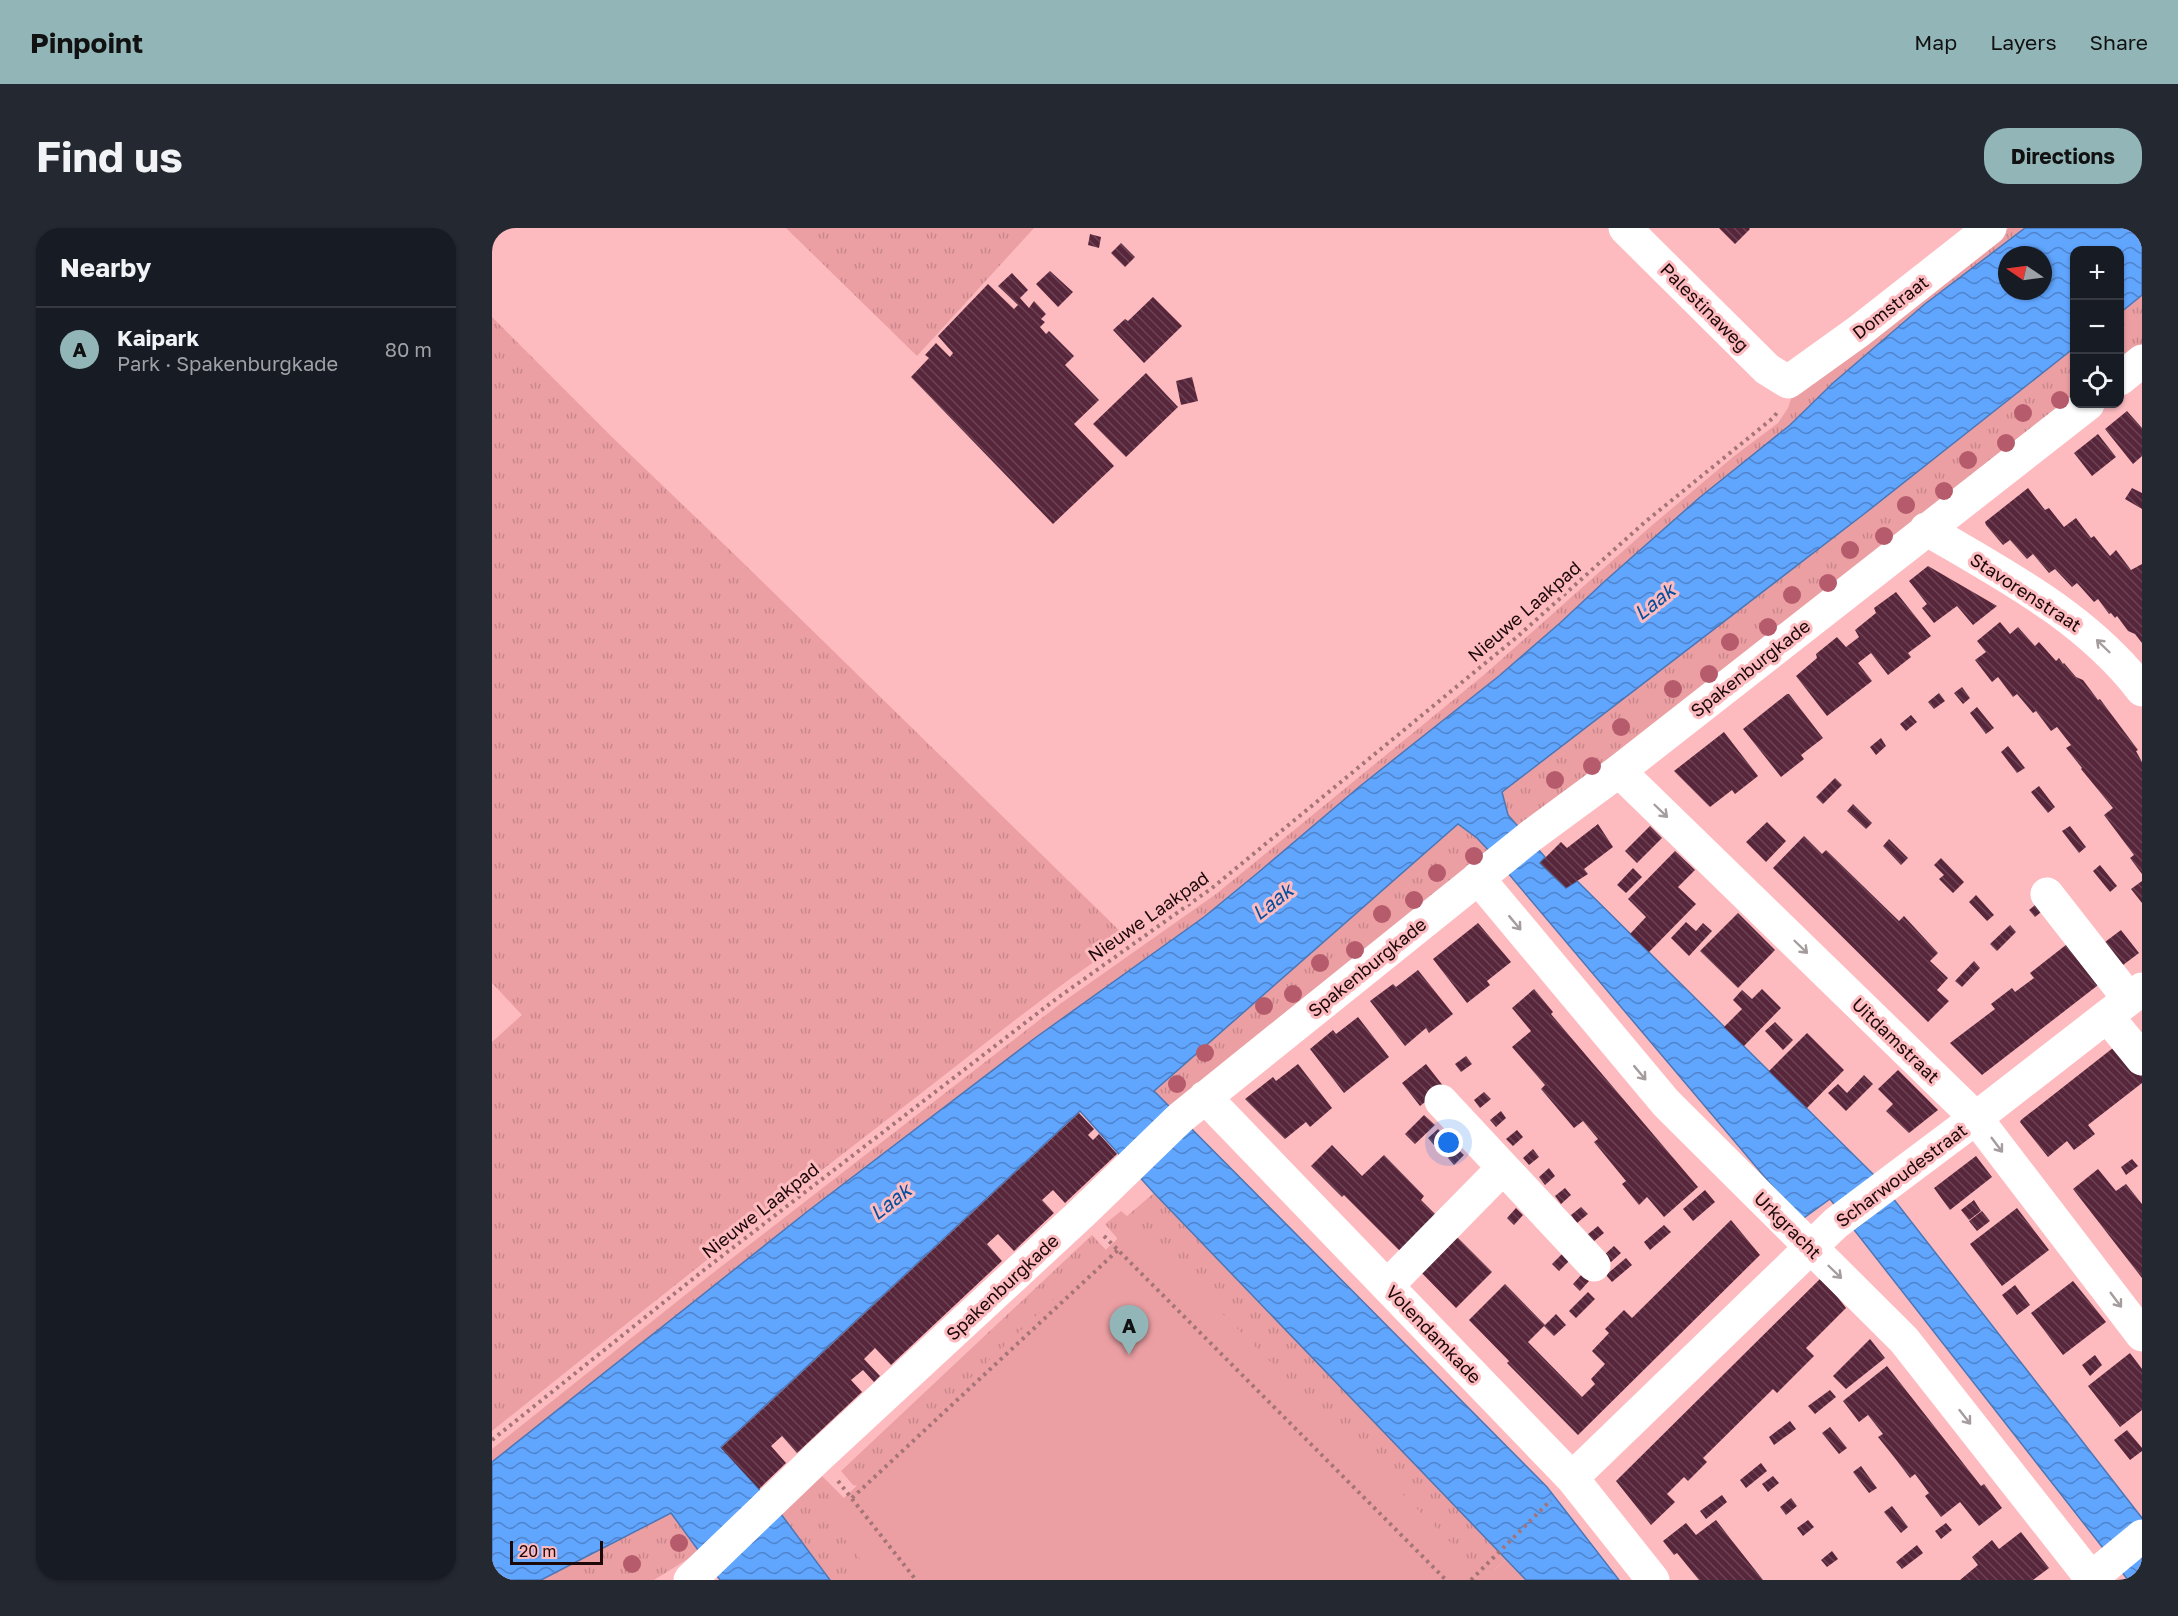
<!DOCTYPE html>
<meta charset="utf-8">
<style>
:root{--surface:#171b24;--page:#242831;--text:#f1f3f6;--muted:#9ea1a6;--line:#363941;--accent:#92b6b8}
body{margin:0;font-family:"Golos Text",sans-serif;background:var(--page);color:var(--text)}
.controls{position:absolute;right:18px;top:18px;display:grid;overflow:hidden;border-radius:12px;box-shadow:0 2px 4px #0004}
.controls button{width:54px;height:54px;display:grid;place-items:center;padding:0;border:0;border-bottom:2px solid var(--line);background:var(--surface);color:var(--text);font:30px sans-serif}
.compass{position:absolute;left:1506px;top:18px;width:54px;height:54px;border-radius:50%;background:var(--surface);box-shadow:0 2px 4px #0004;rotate:283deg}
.scale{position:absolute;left:18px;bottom:15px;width:93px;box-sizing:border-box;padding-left:6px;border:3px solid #1d080a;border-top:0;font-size:16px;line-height:21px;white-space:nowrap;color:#1d080a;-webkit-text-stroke:4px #fdbbbf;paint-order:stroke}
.you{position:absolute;left:957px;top:915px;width:21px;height:21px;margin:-15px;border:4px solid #fff;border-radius:50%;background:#1a73e8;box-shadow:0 0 0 9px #1a73e833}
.badge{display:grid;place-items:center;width:39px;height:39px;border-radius:50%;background:var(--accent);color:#111;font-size:20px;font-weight:700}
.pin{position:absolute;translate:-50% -50px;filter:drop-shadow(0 2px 3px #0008)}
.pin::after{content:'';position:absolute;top:32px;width:21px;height:18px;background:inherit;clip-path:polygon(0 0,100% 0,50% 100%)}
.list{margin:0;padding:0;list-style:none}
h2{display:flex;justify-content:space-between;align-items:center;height:78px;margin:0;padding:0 24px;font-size:26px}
h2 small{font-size:20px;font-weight:400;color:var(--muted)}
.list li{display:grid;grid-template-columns:39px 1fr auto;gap:18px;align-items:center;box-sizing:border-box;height:84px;padding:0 24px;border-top:2px solid var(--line)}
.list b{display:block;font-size:22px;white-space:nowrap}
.list p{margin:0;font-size:20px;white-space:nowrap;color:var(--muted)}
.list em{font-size:20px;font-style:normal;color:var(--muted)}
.icon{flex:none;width:33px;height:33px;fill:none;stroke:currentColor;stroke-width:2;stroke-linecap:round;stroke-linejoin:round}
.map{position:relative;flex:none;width:1650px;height:1352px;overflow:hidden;border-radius:24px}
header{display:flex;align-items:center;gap:36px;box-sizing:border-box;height:84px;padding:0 30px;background:var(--accent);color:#111}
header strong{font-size:28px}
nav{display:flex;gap:33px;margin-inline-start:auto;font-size:21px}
.intro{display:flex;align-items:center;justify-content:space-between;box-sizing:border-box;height:144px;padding:0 36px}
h1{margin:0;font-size:42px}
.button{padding:15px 27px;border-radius:24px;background:var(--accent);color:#111;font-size:21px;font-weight:700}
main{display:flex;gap:36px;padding:0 36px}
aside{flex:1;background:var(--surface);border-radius:24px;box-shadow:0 2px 4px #0004}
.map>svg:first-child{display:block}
.grass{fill:url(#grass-tufts)}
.green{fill:#eb9fa3}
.water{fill:url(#water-waves);stroke:#4c76b5;stroke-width:1.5;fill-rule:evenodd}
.building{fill:url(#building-back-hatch)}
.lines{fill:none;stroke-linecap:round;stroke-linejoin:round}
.path{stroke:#a47477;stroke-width:4;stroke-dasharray:3 4.5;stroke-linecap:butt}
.minor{stroke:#fff;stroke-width:33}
.tree{fill:#b65b6c}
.oneway{stroke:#a59c9d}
.labels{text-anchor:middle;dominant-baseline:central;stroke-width:6;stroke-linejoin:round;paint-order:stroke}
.street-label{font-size:18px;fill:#1d080a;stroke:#fdbbbf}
.water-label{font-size:20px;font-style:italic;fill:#034f9d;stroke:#fdbbbf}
</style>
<header>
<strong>Pinpoint</strong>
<nav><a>Map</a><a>Layers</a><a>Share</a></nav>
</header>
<div class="intro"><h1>Find us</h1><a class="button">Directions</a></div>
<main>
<aside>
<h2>Nearby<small></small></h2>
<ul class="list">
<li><span class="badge">A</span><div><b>Kaipark</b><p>Park · Spakenburgkade</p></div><em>80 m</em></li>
</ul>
</aside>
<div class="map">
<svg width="1650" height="1352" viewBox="0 0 1650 1352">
<defs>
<pattern id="grass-tufts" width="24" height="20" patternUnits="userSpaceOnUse" patternTransform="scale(1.5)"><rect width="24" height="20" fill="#eb9fa3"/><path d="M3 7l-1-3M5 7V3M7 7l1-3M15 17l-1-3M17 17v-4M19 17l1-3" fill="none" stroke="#c9878b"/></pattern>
<pattern id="water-waves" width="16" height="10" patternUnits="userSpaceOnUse" patternTransform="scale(1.5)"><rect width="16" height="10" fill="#60a5fe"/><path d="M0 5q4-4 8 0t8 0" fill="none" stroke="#4f84cc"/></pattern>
<pattern id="building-back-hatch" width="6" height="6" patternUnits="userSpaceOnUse" patternTransform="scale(1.5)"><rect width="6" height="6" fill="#57263b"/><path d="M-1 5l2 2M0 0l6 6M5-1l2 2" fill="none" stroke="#6b4354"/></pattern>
</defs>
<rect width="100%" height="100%" fill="#fdbbbf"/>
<path class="grass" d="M294,0H542L425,128Z
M1517,0H1533L1433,76L1341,155L1298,197L1207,270L1113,353L1068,395L1007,448L867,559L768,643L712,689L543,810L316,983L0,1234V1221L217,1048L568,776L724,666L993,446L1158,299L1241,229L1286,195L1296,180L1300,168Z
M1650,67V117L1628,135V85Z
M0,89L122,211L241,325L636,711C559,761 487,821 414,877C275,984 137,1093 0,1203V814L30,787L0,755Z
M1582,120V170L1030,602L1016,587L1009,564L1372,286Z
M966,596L985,610L999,625L680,883L662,863Z
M662,965L1004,1318L969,1352L626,1016L625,1010L613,996L629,983L635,988Z
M600,1007L614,1022L366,1258L361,1257L349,1243Z
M326,1244L359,1277L418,1352H338L286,1282Z
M179,1285L207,1324L162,1352H49Z
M1015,1330L1034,1352H992Z"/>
<path class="green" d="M641,996L982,1338L1004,1318L1015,1330L1003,1341L1013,1352H385L334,1287Z"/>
<path class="water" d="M1533,0H1650V67L1628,85V22H1582V120L1372,286L1010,564L1016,587L1053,629L1048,635L1074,660L1085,653L1386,951L1650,1290V1352H1636L1338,971L1309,992L999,625L985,610L966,596L662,863L1055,1259L1127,1352H1034L662,965L588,883L229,1219L286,1282L338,1352H228L179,1285L49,1352H0V1234L316,983L543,810L712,689L768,643L867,559L1007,448L1068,395L1113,353L1207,270L1298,197L1341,155L1433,76ZM1515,27H1551V63H1515Z"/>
<path class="building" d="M1227,0H1257L1258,1L1243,16Z
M598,6L609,9L607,20L596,17Z
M629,15L643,29L633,39L619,25Z
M558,43L581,64L566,79L544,56Z
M520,45L536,62L528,70L537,80L542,73L554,86L549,91L553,94L548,99L554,106L557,103L582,128L573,137L607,172L582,196L622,238L561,296L419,149L437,130L433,127L444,115L458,129L461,125L446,108L496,56L522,81L526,77L506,58Z
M661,69L690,98L652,135L621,102L633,91L636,93Z
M654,145L686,179L634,229L601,196Z
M700,149L706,173L689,177L684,153Z
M1635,183L1650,200V228L1641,236L1613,201Z
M1606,206L1624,229L1600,248L1582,225Z
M1536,260L1553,282L1557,280L1572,299L1584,290L1599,310L1602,308L1618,328L1624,322L1639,342L1650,336V415L1643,406L1636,403L1625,388L1623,390L1619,385L1617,386L1606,371L1602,374L1585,355L1580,359L1563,341L1557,345L1541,326L1535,331L1518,312L1511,317L1494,297L1493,294Z
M1640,260L1650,265V281L1633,271Z
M1436,338L1505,378L1481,397L1465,378L1442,395L1430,380L1435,376L1417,353Z
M1404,364L1439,408L1416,425L1419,429L1396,447L1379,425L1366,435L1380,453L1335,488L1304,448L1325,430L1324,426L1345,409L1354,419L1367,409L1363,402L1384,385L1382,380Z
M1508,394L1518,406L1526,399L1543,418L1547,414L1564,433L1567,430L1571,436L1572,435L1584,449L1591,452L1606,472L1608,471L1646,522L1644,523L1650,534V646L1638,630L1642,627L1612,587L1621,580L1589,541L1590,540L1574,520L1579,517L1565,499L1559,503L1544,483L1541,485L1525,466L1521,469L1506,449L1500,454L1483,432L1494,424L1485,413Z
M1470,459L1478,470L1471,476L1462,465Z
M1447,465L1453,473L1442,481L1436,474Z
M1295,466H1297L1331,510L1309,527L1312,531L1289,549L1251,501Z
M1485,479L1502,500L1494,506L1478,485Z
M1419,487L1425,494L1414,503L1408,496Z
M1232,504L1266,548L1243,566L1240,562L1218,579L1182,543Z
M1389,510L1394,518L1384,527L1378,519Z
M1516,518L1533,540L1525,545L1509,524Z
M1343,550L1350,557L1331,576L1324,569Z
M1547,558L1563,579L1556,585L1539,564Z
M1361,576L1380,595L1374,601L1355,583Z
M1275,594L1294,613L1274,634L1254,614Z
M1106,596L1121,619L1092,641L1096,646L1074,660L1048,635L1069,614L1075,620Z
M1158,598L1170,610L1145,635L1133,623Z
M1578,598L1594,619L1587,625L1570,603Z
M1312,608L1330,626L1334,622L1407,693L1412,688L1446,725L1438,733L1456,750L1445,762L1457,773L1436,794L1281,640Z
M1397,611L1416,630L1409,637L1391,618Z
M1183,623L1203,642L1186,659L1204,676L1157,724L1138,706L1154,689L1136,671Z
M1449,630L1472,654L1461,665L1447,651L1452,647L1442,637Z
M1608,637L1625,658L1618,664L1601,643Z
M1141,640L1150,649L1134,665L1125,657Z
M1650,653V675L1639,661Z
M1484,667L1502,687L1495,693L1477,674Z
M1548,673L1554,680L1543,689L1537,682Z
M1246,685L1283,722L1246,760L1208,723Z
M1194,694L1204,703L1211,695L1220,703L1197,728L1179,710Z
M986,695L1019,734L995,753L998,757L975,775L941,731Z
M1518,697L1524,704L1505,723L1498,716Z
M1629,702L1647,725L1623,743L1605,720Z
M1579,713L1610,754L1490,847L1458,815L1503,781L1499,776L1520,760L1523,764L1542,750L1538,745Z
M1482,733L1488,740L1470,759L1463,753Z
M926,742L961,786L937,805L934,800L913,818L878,773L901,756L904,759Z
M1042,761L1061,784L1059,786L1206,959L1172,989L1155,969L1147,977L1130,956L1134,953L1102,914L1106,911L1091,893L1082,900L1049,861L1053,857L1020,819L1039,803L1020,780Z
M1270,761L1289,780L1252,818L1232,799L1250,781L1241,772L1250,762L1260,771Z
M866,789L897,829L852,865L818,821L841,802L844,806Z
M1283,794L1301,812L1291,822L1273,803Z
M1315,805L1352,842L1315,880L1277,843Z
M1626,816L1650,844V855L1596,897L1603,906L1582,922L1575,913L1556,929L1528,894L1529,892Z
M974,828L980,836L969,844L963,836Z
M806,836L840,880L818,899L814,894L793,911L753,871L781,849L784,853Z
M934,836L952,859L928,878L910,855Z
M1406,842L1446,882L1417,905L1394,883L1401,876L1386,861Z
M1372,847L1381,856L1354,883L1336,865L1346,856L1355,865Z
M992,864L999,871L988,880L982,872Z
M1009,883L1014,890L1004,899L998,892Z
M587,885L602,901L596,907L601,912L607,906L625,926L573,975L561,962L550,972L562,985L522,1023L506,1006L495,1016L510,1033L399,1137L383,1120L372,1131L388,1148L382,1154L371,1142L359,1152L370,1164L305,1225L290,1208L279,1218L294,1235L267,1261L229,1220Z
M932,887L943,897L923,916L913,906Z
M946,901L952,907L942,917L936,910Z
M1025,902L1031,909L1021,918L1014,911Z
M840,917L870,948L892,927L932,968L929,972L948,991L912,1027L852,967L850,969L819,938Z
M965,920L972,927L962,937L956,930Z
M1041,921L1047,929L1037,937L1031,930Z
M1484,928L1500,949L1458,982L1442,960Z
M1640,931L1646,938L1634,947L1629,939Z
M1057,940L1063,948L1053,957L1047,949Z
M1606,941L1624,963L1634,956L1650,976V1050L1581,961Z
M1073,960L1079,967L1069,976L1063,968Z
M1213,962L1223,974L1201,993L1191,981Z
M1482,972L1489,983L1477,992L1469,982Z
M1089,979L1096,986L1085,995L1079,987Z
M1024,980L1031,987L1022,997L1015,990Z
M1525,980L1557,1022L1510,1058L1478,1016Z
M1490,983L1498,993L1485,1003L1477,993Z
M1239,992L1268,1027L1086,1207L1015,1135L1017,1133L977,1092L1013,1056L1053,1097L1036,1114L1090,1169L1103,1156L1099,1151L1113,1136L1100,1123L1117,1105L1113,1101L1132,1082L1140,1090Z
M1172,997L1179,1004L1158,1022L1152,1014Z
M1106,998L1112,1005L1101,1014L1095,1007Z
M960,1004L1000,1044L964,1080L924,1039Z
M1122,1018L1129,1025L1119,1034L1112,1027Z
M1070,1026L1077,1033L1067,1043L1060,1036Z
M1134,1030L1140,1037L1120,1054L1114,1047Z
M1090,1046L1097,1053L1088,1063L1081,1056Z
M1330,1049L1354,1080L1314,1120L1322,1128L1285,1165L1281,1161L1211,1230L1215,1234L1196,1253L1192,1249L1175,1266L1183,1274L1159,1297L1124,1253Z
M1581,1053L1614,1094L1571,1127L1539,1085Z
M1523,1057L1538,1077L1525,1087L1510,1067Z
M1096,1064L1103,1071L1084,1090L1077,1083Z
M1064,1086L1074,1097L1062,1108L1052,1098Z
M1378,1111L1393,1130L1354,1161L1341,1148Z
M1638,1125L1650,1141V1182L1628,1199L1596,1158Z
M1603,1127L1610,1137L1598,1148L1590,1137Z
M1395,1138L1489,1258L1492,1256L1510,1280L1487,1298L1468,1274L1449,1289L1433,1268L1437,1265L1423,1246L1418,1250L1402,1229L1386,1209L1391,1206L1376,1187L1367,1194L1351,1173Z
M1338,1162L1344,1169L1323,1186L1316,1178Z
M1298,1193L1304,1201L1282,1217L1277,1209Z
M1338,1199L1355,1220L1347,1226L1330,1205Z
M1635,1202L1650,1220V1223L1638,1232L1622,1212Z
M1269,1235L1275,1243L1254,1260L1248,1252Z
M1369,1238L1385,1260L1377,1265L1361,1244Z
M1281,1248L1287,1255L1276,1264L1270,1256Z
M1230,1267L1235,1274L1214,1291L1208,1283Z
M1299,1270L1305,1278L1294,1287L1288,1279Z
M1400,1278L1416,1299L1409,1305L1392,1284Z
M1224,1292L1241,1314L1271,1352H1207L1185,1325L1182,1327L1171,1313L1194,1295L1204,1307Z
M1316,1292L1322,1299L1311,1308L1305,1300Z
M1454,1295L1460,1302L1449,1311L1443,1303Z
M1529,1304L1557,1340L1541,1352H1468L1486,1337L1480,1329L1500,1312L1507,1321Z
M1425,1317L1431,1325L1410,1341L1404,1334Z
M1340,1323L1346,1331L1335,1339L1329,1332Z"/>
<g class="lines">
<path class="path" d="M612,1008L954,1352
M0,1212L212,1042L564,771L720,660L1025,409L1153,294L1281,190L1287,182
M346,1253L424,1352
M360,1270L626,1022
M979,1352L1059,1272"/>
<path class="minor" d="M1133,0L1275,141L1296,154L1367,103L1498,0
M1628,151L1650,133
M1434,301C1512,347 1594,389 1650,462
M1127,543L1484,890L1650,1107
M986,650L1174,875L1412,1112L1599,1350
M1555,666L1637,771
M1615,788L1650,831
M713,869L1080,1250L1161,1352
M949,873L1102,1037
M895,1058L1011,940
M1080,1250L1344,995L1484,890L1650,761
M198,1352L326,1229L591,984L688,890L1040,607L1127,543L1596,176
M1597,1352L1650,1308"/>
</g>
<g class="tree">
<circle cx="1568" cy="172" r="9"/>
<circle cx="1531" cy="185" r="9"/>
<circle cx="1514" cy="215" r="9"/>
<circle cx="1476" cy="232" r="9"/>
<circle cx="1452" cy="263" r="9"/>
<circle cx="1414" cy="277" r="9"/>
<circle cx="1392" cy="308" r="9"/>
<circle cx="1358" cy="322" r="9"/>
<circle cx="1336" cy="355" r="9"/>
<circle cx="1300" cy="367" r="9"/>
<circle cx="1276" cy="399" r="9"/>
<circle cx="1238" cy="414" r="9"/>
<circle cx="1217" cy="446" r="9"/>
<circle cx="1181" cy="461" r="9"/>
<circle cx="1129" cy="499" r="9"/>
<circle cx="1100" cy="538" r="9"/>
<circle cx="1063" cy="552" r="9"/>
<circle cx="982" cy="628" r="9"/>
<circle cx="945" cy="645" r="9"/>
<circle cx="922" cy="672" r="9"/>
<circle cx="890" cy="686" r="9"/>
<circle cx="863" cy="722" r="9"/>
<circle cx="828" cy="735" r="9"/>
<circle cx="801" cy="766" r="9"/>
<circle cx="772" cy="778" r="9"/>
<circle cx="713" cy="825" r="9"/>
<circle cx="685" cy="856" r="9"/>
<circle cx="187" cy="1315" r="9"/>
<circle cx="140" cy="1336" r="9"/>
</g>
<defs><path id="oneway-shaft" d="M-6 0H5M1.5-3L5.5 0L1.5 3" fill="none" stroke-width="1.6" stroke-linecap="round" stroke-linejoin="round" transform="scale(1.5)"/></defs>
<g class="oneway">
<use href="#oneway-shaft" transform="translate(1611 418) rotate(-136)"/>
<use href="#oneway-shaft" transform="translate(1169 583) rotate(44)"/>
<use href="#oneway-shaft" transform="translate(1023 695) rotate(50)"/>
<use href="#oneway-shaft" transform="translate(1309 719) rotate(44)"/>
<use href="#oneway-shaft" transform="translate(1148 845) rotate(50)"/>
<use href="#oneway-shaft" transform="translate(1505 917) rotate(53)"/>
<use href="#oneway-shaft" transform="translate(1343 1044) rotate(44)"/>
<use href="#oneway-shaft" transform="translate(1624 1072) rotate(53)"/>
<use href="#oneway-shaft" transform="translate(1473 1189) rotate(52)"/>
</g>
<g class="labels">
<g class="street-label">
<text transform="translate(1213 79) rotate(45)">Palestinaweg</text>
<text transform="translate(1398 79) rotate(-38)">Domstraat</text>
<text transform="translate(1534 364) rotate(33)">Stavorenstraat</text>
<text transform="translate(1032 383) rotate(-41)">Nieuwe Laakpad</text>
<text transform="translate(1258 440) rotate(-38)">Spakenburgkade</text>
<text transform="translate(656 688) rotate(-35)">Nieuwe Laakpad</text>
<text transform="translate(875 739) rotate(-39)">Spakenburgkade</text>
<text transform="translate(1404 812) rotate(44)">Uitdamstraat</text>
<text transform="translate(1409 947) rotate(-37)">Scharwoudestraat</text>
<text transform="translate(268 982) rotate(-38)">Nieuwe Laakpad</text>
<text transform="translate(1296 997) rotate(45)">Urkgracht</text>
<text transform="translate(510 1059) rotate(-43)">Spakenburgkade</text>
<text transform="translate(942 1106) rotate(46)">Volendamkade</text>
</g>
<g class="water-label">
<text transform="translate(1162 373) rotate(-38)">Laak</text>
<text transform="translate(780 673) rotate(-38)">Laak</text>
<text transform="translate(398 973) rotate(-38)">Laak</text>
</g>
</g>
</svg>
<div class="controls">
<button>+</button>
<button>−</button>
<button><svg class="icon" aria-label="locate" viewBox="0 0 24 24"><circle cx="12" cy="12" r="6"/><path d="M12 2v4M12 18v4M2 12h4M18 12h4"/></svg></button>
</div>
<svg class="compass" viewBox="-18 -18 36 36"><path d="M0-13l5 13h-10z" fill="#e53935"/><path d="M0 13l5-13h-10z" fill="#9ea1a6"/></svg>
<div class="scale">20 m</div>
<div class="you"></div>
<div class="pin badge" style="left:637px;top:1127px">A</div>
</div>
</main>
